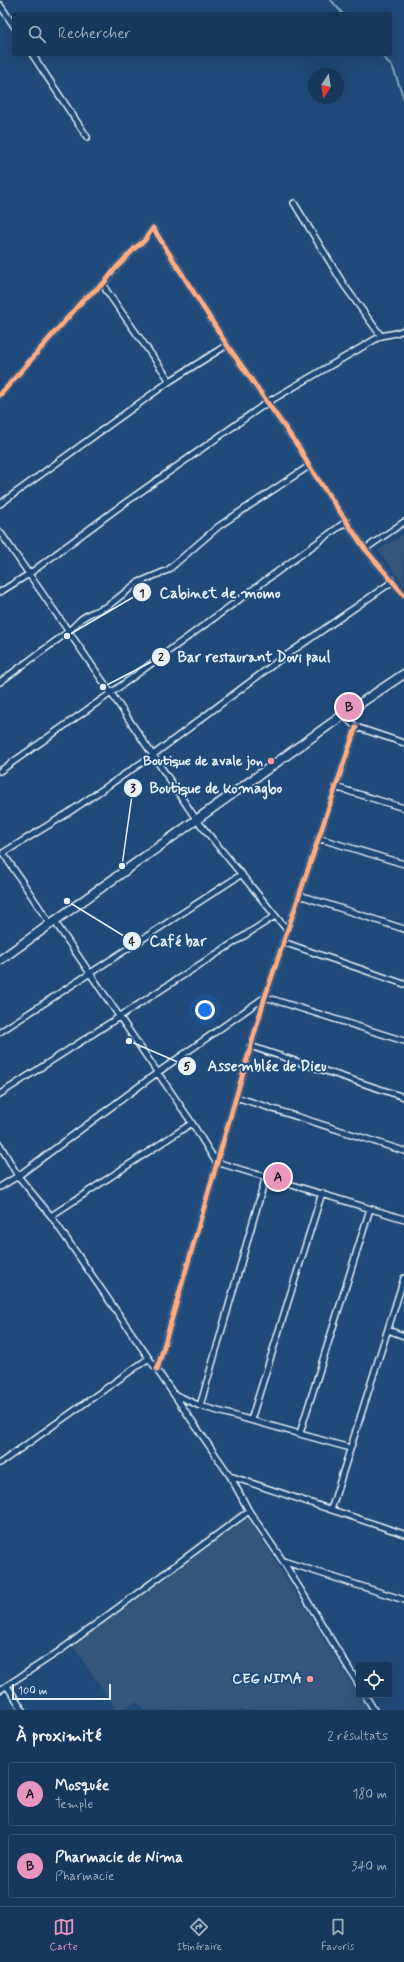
<!DOCTYPE html>
<html lang="fr">
<meta charset="utf-8">
<style>
:root{--surface:#17385c;--page:#244365;--text:#f1f3f6;--muted:#9eacbb;--line:#365272;--accent:#e797bd}
body{margin:0;font-family:Mynerve,sans-serif;background:var(--page);color:var(--text)}
.controls{position:absolute;right:12px;bottom:12px;display:grid;overflow:hidden;border-radius:4px;box-shadow:0 4px 16px #0002}
.controls button{width:36px;height:36px;display:grid;place-items:center;padding:0;border:0;border-bottom:1px solid var(--line);background:var(--surface);color:var(--text);font:20px sans-serif}
.compass{position:absolute;left:308px;top:68px;width:36px;height:36px;border-radius:50%;background:var(--surface);box-shadow:0 4px 16px #0002;rotate:192deg}
.scale{position:absolute;left:12px;bottom:10px;width:99px;box-sizing:border-box;padding-left:4px;border:2px solid #e8f1f8;border-top:0;font-size:11px;line-height:14px;white-space:nowrap;color:#e8f1f8;-webkit-text-stroke:3px #1f4a7a;paint-order:stroke}
.you{position:absolute;left:205px;top:1010px;width:14px;height:14px;margin:-10px;border:3px solid #fff;border-radius:50%;background:#1a73e8;box-shadow:0 0 0 6px #1a73e833}
.badge{display:grid;place-items:center;width:26px;height:26px;border-radius:50%;background:var(--accent);color:#111;font-size:13px;font-weight:700}
.pin{position:absolute;translate:-50% -50%;border:2px solid #fff;box-shadow:0 1px 4px #0006}
.list{margin:0;padding:0;list-style:none}
h2{display:flex;justify-content:space-between;align-items:center;height:52px;margin:0;padding:0 16px;font-size:17px}
h2 small{font-size:13px;font-weight:400;color:var(--muted)}
.list li{display:grid;grid-template-columns:26px 1fr auto;gap:12px;align-items:center;box-sizing:border-box;height:64px;margin:0 8px 8px;padding:0 8px;border:1px solid var(--line);border-radius:4px}
.list b{display:block;font-size:15px;white-space:nowrap}
.list p{margin:0;font-size:13px;white-space:nowrap;color:var(--muted)}
.list em{font-size:13px;font-style:normal;color:var(--muted)}
.icon{flex:none;width:22px;height:22px;fill:none;stroke:currentColor;stroke-width:2;stroke-linecap:round;stroke-linejoin:round}
.map{position:relative;flex:none;width:404px;height:1710px;overflow:hidden}
.search{position:absolute;background:var(--surface);box-shadow:0 4px 16px #0002;left:12px;right:12px;top:12px;height:44px;display:flex;align-items:center;gap:10px;box-sizing:border-box;padding:0 14px;border-radius:4px;color:var(--muted);font-size:15px}
.sheet{height:196px;background:var(--surface)}
nav{display:flex;justify-content:space-around;align-items:center;box-sizing:border-box;height:56px;border-top:1px solid var(--line);background:var(--surface);font-size:11px;color:var(--muted)}
nav a{display:grid;justify-items:center;gap:2px}
nav .on{color:var(--accent)}
.map>svg:first-child{display:block}
.built{fill:#34557d}
.lines{fill:none;stroke-linecap:round;stroke-linejoin:round}
.stream{stroke:#83a7c1;stroke-width:2}
.minor-casing{stroke:#e8f1f8;stroke-width:8}
.primary-casing{stroke:#e8f1f8;stroke-width:11}
.minor{stroke:#1f4a7a;stroke-width:5}
.primary{stroke:#1f4a7a;stroke-width:8}
.cycleway-casing{stroke:#1f4a7a;stroke-width:8}
.cycleway{stroke:#ffac80;stroke-width:5}
.poi-dot{fill:#ff9aa2;stroke:#1f4a7a;stroke-width:1.5}
.labels{text-anchor:middle;dominant-baseline:central;stroke-width:3.5;stroke-linejoin:round;paint-order:stroke}
.poi-label{font-size:14px;font-weight:bold;fill:#e8f1f8;stroke:#1f4a7a;text-anchor:end}
.leader{fill:none;stroke:#e8f1f8;stroke-width:1.5}
.callout-dot{fill:#e8f1f8;stroke:#1f4a7a;stroke-width:1.5}
.mark-label{font-size:12px;text-anchor:middle;font-weight:bold;fill:#111}
.callout-label{font-size:15px;text-anchor:middle;font-weight:bold;fill:#e8f1f8;stroke:#1f4a7a;stroke-width:3.5;stroke-linejoin:round;paint-order:stroke}
</style>
<div class="map">
<svg width="404" height="1710" viewBox="0 0 404 1710">
<rect width="100%" height="100%" fill="#1f4a7a"/>
<filter id="ink" filterUnits="userSpaceOnUse"><feTurbulence type="fractalNoise" baseFrequency=".025" numOctaves="2"/><feDisplacementMap in="SourceGraphic" scale="8" xChannelSelector="R" yChannelSelector="G"/><feConvolveMatrix kernelMatrix="1 2 1 2 8 2 1 2 1" color-interpolation-filters="sRGB"/></filter>
<g filter="url(#ink)">
<path class="built" d="M404,534V585L378,550Z
M242,1508L359,1695L369,1710H145L136,1702L121,1710H117L69,1641Z"/>
<g class="lines">
<path class="stream" d="M331,0L343,14
M381,54L393,68L404,99"/>
<defs>
<path id="minor" d="M0,5L14,26
M32,54L87,137
M294,203L344,285L381,336
M104,283L106,290L170,381
M0,395L84,299L104,283L116,268L135,248L144,241L153,228L227,345L300,449L309,466L365,549L404,595
M0,504L170,381L227,345
M0,532L111,693L196,819L287,930
M365,549L404,522
M0,592L29,574L115,510L268,402L381,336L396,333L404,330
M0,682L68,632L81,619L89,614L108,606L137,583L168,570L219,526L309,466
M343,715L356,727L404,743
M0,771L111,693L347,521
M335,787L404,808
M318,838L404,864
M299,895L404,929
M55,922L192,1123L216,1162L404,1219
M51,925L3,853L65,815L153,755L278,661L389,584L391,579
M283,942L404,984
M0,1032L242,874
M250,1046L404,1097
M0,1094L275,916
M236,1097L404,1151
M0,1145L18,1176L51,1216L230,1476L249,1511L283,1561L359,1685
M0,1187L18,1176L157,1073L265,997L404,1041
M51,1216L192,1123
M388,1330L404,1336
M157,1370L265,997L356,727
M174,1394L200,1406L350,1448
M200,1406L266,1176
M251,1420L322,1193
M300,1433L370,1209
M0,1463L149,1358
M230,1476L404,1534
M331,1510L404,1278
M283,1561L404,1600
M7,1686L23,1710
M0,1690L58,1652L249,1511
M365,1695L374,1710"/>
<path id="primary" d="M0,960L343,715L404,674"/>
</defs>
<use href="#minor" class="minor-casing"/>
<use href="#primary" class="primary-casing"/>
<use href="#minor" class="minor"/>
<use href="#primary" class="primary"/>
<defs>
<path id="cycleway" d="M0,395L84,299L104,283L116,268L135,248L144,241L153,228L227,345L300,449L309,466L365,549L404,595
M157,1370L265,997L356,727"/>
</defs>
<use href="#cycleway" class="cycleway-casing"/>
<use href="#cycleway" class="cycleway"/>
</g>
</g>
<g class="poi-dot">
<circle cx="271" cy="761" r="4"/>
<circle cx="310" cy="1679" r="4"/>
</g>
<g class="labels">
<g class="poi-label">
<text x="263" y="761">Boutique de avale jon</text>
<text x="302" y="1679">CEG NIMA</text>
</g>
</g>
<path class="leader" d="M67 636L142 592M103 687L161 657M122 866L133 788M67 901L132 941M129 1041L187 1066"/>
<g class="callout-dot">
<circle cx="67" cy="636" r="4"/>
<circle cx="103" cy="687" r="4"/>
<circle cx="122" cy="866" r="4"/>
<circle cx="67" cy="901" r="4"/>
<circle cx="129" cy="1041" r="4"/>
<circle cx="142" cy="592" r="10"/>
<circle cx="161" cy="657" r="10"/>
<circle cx="133" cy="788" r="10"/>
<circle cx="132" cy="941" r="10"/>
<circle cx="187" cy="1066" r="10"/>
</g>
<g class="mark-label">
<text x="142" y="597">1</text>
<text x="161" y="661">2</text>
<text x="133" y="792">3</text>
<text x="132" y="945">4</text>
<text x="187" y="1070">5</text>
</g>
<g class="callout-label">
<text x="220" y="598">Cabinet de momo</text>
<text x="254" y="662">Bar restaurant Dovi paul</text>
<text x="216" y="793">Boutique de komagbo</text>
<text x="178" y="946">Café bar</text>
<text x="267" y="1071">Assemblée de Dieu</text>
</g>
</svg>
<div class="controls">
<button><svg class="icon" aria-label="locate" viewBox="0 0 24 24"><circle cx="12" cy="12" r="6"/><path d="M12 2v4M12 18v4M2 12h4M18 12h4"/></svg></button>
</div>
<svg class="compass" viewBox="-18 -18 36 36"><path d="M0-13l5 13h-10z" fill="#e53935"/><path d="M0 13l5-13h-10z" fill="#9eacbb"/></svg>
<div class="scale">100 m</div>
<div class="you"></div>
<div class="pin badge" style="left:278px;top:1177px">A</div>
<div class="pin badge" style="left:349px;top:707px">B</div>
<div class="search"><svg class="icon" aria-label="search" viewBox="0 0 24 24"><circle cx="10" cy="10" r="6"/><path d="M15 15l6 6"/></svg>Rechercher</div>
</div>
<section class="sheet">
<h2>À proximité<small>2 résultats</small></h2>
<ul class="list">
<li><span class="badge">A</span><div><b>Mosquée</b><p>Temple</p></div><em>180 m</em></li>
<li><span class="badge">B</span><div><b>Pharmacie de Nima</b><p>Pharmacie</p></div><em>340 m</em></li>
</ul>
</section>
<nav>
<a class="on"><svg class="icon" aria-label="map" viewBox="0 0 24 24"><path d="M3 6l6-2 6 2 6-2v14l-6 2-6-2-6 2zM9 4v14M15 6v14"/></svg>Carte</a>
<a><svg class="icon" aria-label="directions" viewBox="0 0 24 24"><path d="M12 3l9 9-9 9-9-9zM9 14v-3h6M13 9l2 2-2 2"/></svg>Itinéraire</a>
<a><svg class="icon" aria-label="saved" viewBox="0 0 24 24"><path d="M7 4h10v16l-5-4-5 4z"/></svg>Favoris</a>
</nav>
